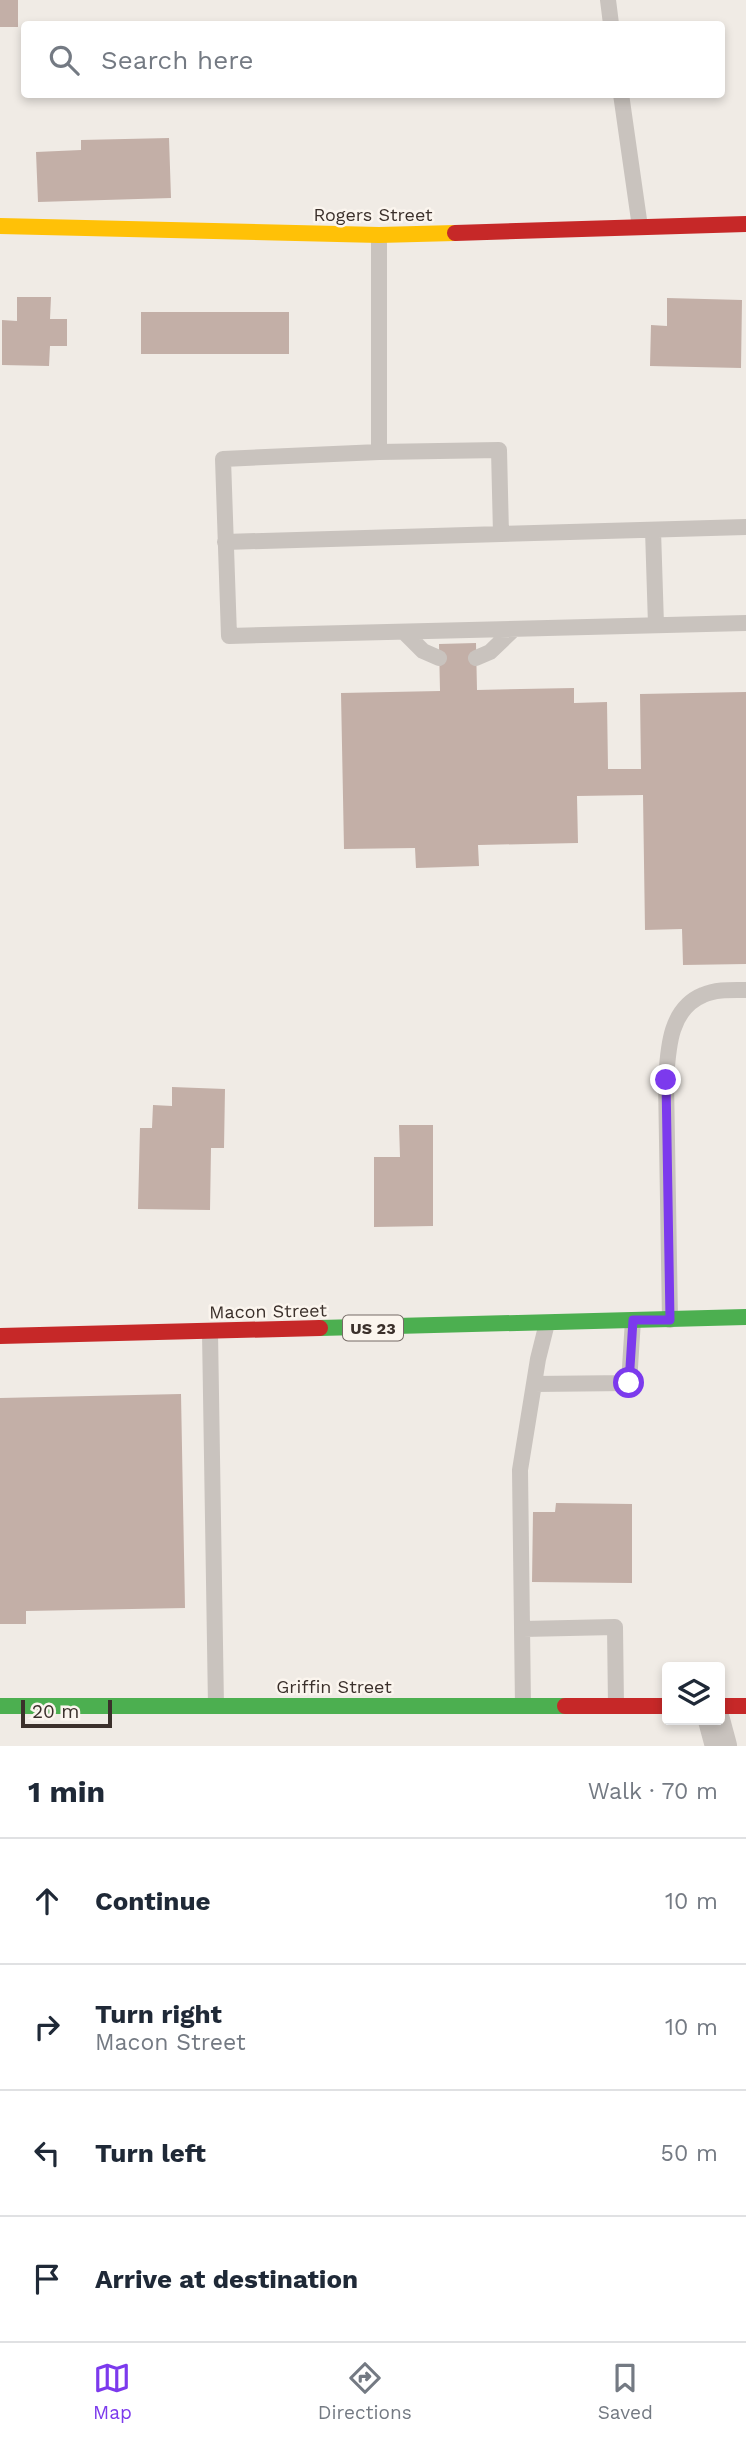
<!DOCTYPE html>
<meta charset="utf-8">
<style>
:root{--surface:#fff;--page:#f2f2f3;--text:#1f2937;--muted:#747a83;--line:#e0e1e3;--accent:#7c3aed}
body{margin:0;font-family:"Work Sans",sans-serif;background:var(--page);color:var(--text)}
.controls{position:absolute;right:21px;bottom:21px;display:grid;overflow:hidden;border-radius:7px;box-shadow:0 4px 10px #0003}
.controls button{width:63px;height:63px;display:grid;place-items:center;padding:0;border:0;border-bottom:2px solid var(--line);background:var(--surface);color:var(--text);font:35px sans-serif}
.scale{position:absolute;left:21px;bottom:18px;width:91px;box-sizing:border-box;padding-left:7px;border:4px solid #3b302b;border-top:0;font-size:19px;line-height:24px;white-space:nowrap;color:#3b302b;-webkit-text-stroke:5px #fbf5ee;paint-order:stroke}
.stop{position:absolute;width:21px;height:21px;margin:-16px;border:5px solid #7c3aed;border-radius:50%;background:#fff}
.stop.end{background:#7c3aed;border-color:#fff;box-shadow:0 2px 7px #0008}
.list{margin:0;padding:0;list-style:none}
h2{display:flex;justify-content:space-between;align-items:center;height:91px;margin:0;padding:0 28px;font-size:30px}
h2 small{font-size:23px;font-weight:400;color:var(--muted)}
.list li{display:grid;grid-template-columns:46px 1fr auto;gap:21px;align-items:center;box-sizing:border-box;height:126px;padding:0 28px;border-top:2px solid var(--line)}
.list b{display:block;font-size:26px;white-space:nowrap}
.list p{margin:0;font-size:23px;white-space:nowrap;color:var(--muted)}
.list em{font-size:23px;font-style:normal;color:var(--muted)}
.icon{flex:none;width:38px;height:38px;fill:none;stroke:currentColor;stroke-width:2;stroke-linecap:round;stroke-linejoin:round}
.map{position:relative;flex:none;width:746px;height:1746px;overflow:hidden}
.search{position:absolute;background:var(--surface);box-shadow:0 4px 10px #0003;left:21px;right:21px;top:21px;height:77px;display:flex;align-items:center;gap:18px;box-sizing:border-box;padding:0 24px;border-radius:7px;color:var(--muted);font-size:26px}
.sheet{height:595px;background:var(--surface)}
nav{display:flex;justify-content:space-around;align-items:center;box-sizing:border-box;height:98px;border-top:2px solid var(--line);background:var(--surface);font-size:19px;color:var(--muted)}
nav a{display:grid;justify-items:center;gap:4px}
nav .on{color:var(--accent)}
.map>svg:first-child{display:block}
.building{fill:#c3afa7}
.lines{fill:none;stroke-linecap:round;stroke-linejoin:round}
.lane{stroke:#c9c3be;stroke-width:16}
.street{stroke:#c9c3be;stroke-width:32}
.fast{stroke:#4caf50;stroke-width:16}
.slow{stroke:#ffc107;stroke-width:16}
.jam{stroke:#c62828;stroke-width:16}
.route{stroke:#7c3aed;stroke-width:9}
.labels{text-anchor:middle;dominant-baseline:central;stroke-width:5;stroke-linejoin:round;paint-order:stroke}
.shield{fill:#fbf5ee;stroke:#756b66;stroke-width:2}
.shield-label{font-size:16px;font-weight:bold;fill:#3b302b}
.street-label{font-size:18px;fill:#3b302b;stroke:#fbf5ee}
</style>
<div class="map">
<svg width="746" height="1746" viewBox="0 0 746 1746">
<rect width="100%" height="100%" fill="#f0ebe5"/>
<path class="building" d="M0,0H18V27H0Z
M169,138L171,198L38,202L36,152L81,150V140Z
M17,297H51L50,319H67V346H50L49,366L2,365V320L17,321Z
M667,298L742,300L741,368L650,366L651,325L667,326Z
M141,312H289V354H141Z
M476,643L477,690L574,688V703L607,702L608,769H641L640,694L746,692V964L683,965L682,929L645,930L643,795L577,796L578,843L478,845L479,866L416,868L415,848L344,849L341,693L440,691L439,644Z
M172,1087L225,1089L224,1148H211L210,1210L138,1209L140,1128H152L153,1105L172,1106Z
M399,1125H433V1226L374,1227V1157H400Z
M181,1394L185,1608L26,1611V1624H0V1398Z
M556,1503L632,1504V1583L532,1582L533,1512H555Z"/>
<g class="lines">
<path class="lane" d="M608,0L611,24
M621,94L640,227
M379,235V452L223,459L229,636L746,623
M379,452L499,450L501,534
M653,530L656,625
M225,542L746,527
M404,632L423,651L439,658
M476,658L490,652L514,629
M670,1320L666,1081C668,1050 669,1009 703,995C716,989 732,990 746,990
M210,1332L216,1706
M534,1384L629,1383L633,1320
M523,1629L615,1627L616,1706
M523,1706L520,1470L538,1359L547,1323"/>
<path class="street" d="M714,1720L721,1746"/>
<path class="fast" d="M320,1328L746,1317
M0,1706H565"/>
<path class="slow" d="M0,226L379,235L455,233"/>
<path class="jam" d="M455,233L746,224
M0,1336L320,1328
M565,1706H667
M720,1706H746"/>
</g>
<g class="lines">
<path class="route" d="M629,1383L633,1320H670L666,1080"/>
</g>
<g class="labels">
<rect class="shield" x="343" y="1315.5" width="60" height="25" rx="5"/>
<g class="shield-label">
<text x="373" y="1328">US 23</text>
</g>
<g class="street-label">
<text x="373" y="214">Rogers Street</text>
<text transform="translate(268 1311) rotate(-1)">Macon Street</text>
<text x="334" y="1686">Griffin Street</text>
</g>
</g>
</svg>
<div class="controls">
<button><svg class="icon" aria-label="layers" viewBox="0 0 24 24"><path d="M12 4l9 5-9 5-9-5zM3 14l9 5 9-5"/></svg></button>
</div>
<div class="scale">20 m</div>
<div class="stop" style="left:629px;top:1383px"></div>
<div class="stop end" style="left:666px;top:1080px"></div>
<div class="search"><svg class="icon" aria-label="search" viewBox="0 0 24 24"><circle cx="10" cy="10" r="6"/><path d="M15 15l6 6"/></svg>Search here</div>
</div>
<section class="sheet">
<h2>1 min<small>Walk · 70 m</small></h2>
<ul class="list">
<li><svg class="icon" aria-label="ahead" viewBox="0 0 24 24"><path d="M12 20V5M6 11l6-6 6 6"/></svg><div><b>Continue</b></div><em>10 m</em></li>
<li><svg class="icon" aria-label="right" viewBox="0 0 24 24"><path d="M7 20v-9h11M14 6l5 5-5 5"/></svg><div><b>Turn right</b><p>Macon Street</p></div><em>10 m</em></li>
<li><svg class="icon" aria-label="left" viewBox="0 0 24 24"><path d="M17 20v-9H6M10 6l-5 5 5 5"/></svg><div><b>Turn left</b></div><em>50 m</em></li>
<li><svg class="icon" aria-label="arrive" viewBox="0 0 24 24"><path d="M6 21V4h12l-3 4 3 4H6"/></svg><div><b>Arrive at destination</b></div></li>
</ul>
</section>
<nav>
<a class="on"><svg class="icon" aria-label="map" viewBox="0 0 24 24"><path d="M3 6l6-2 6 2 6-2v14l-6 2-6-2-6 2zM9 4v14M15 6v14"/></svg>Map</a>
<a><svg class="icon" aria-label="directions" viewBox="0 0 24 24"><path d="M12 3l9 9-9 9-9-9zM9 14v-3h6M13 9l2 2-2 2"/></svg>Directions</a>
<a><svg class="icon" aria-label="saved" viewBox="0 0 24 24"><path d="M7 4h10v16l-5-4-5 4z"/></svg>Saved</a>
</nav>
